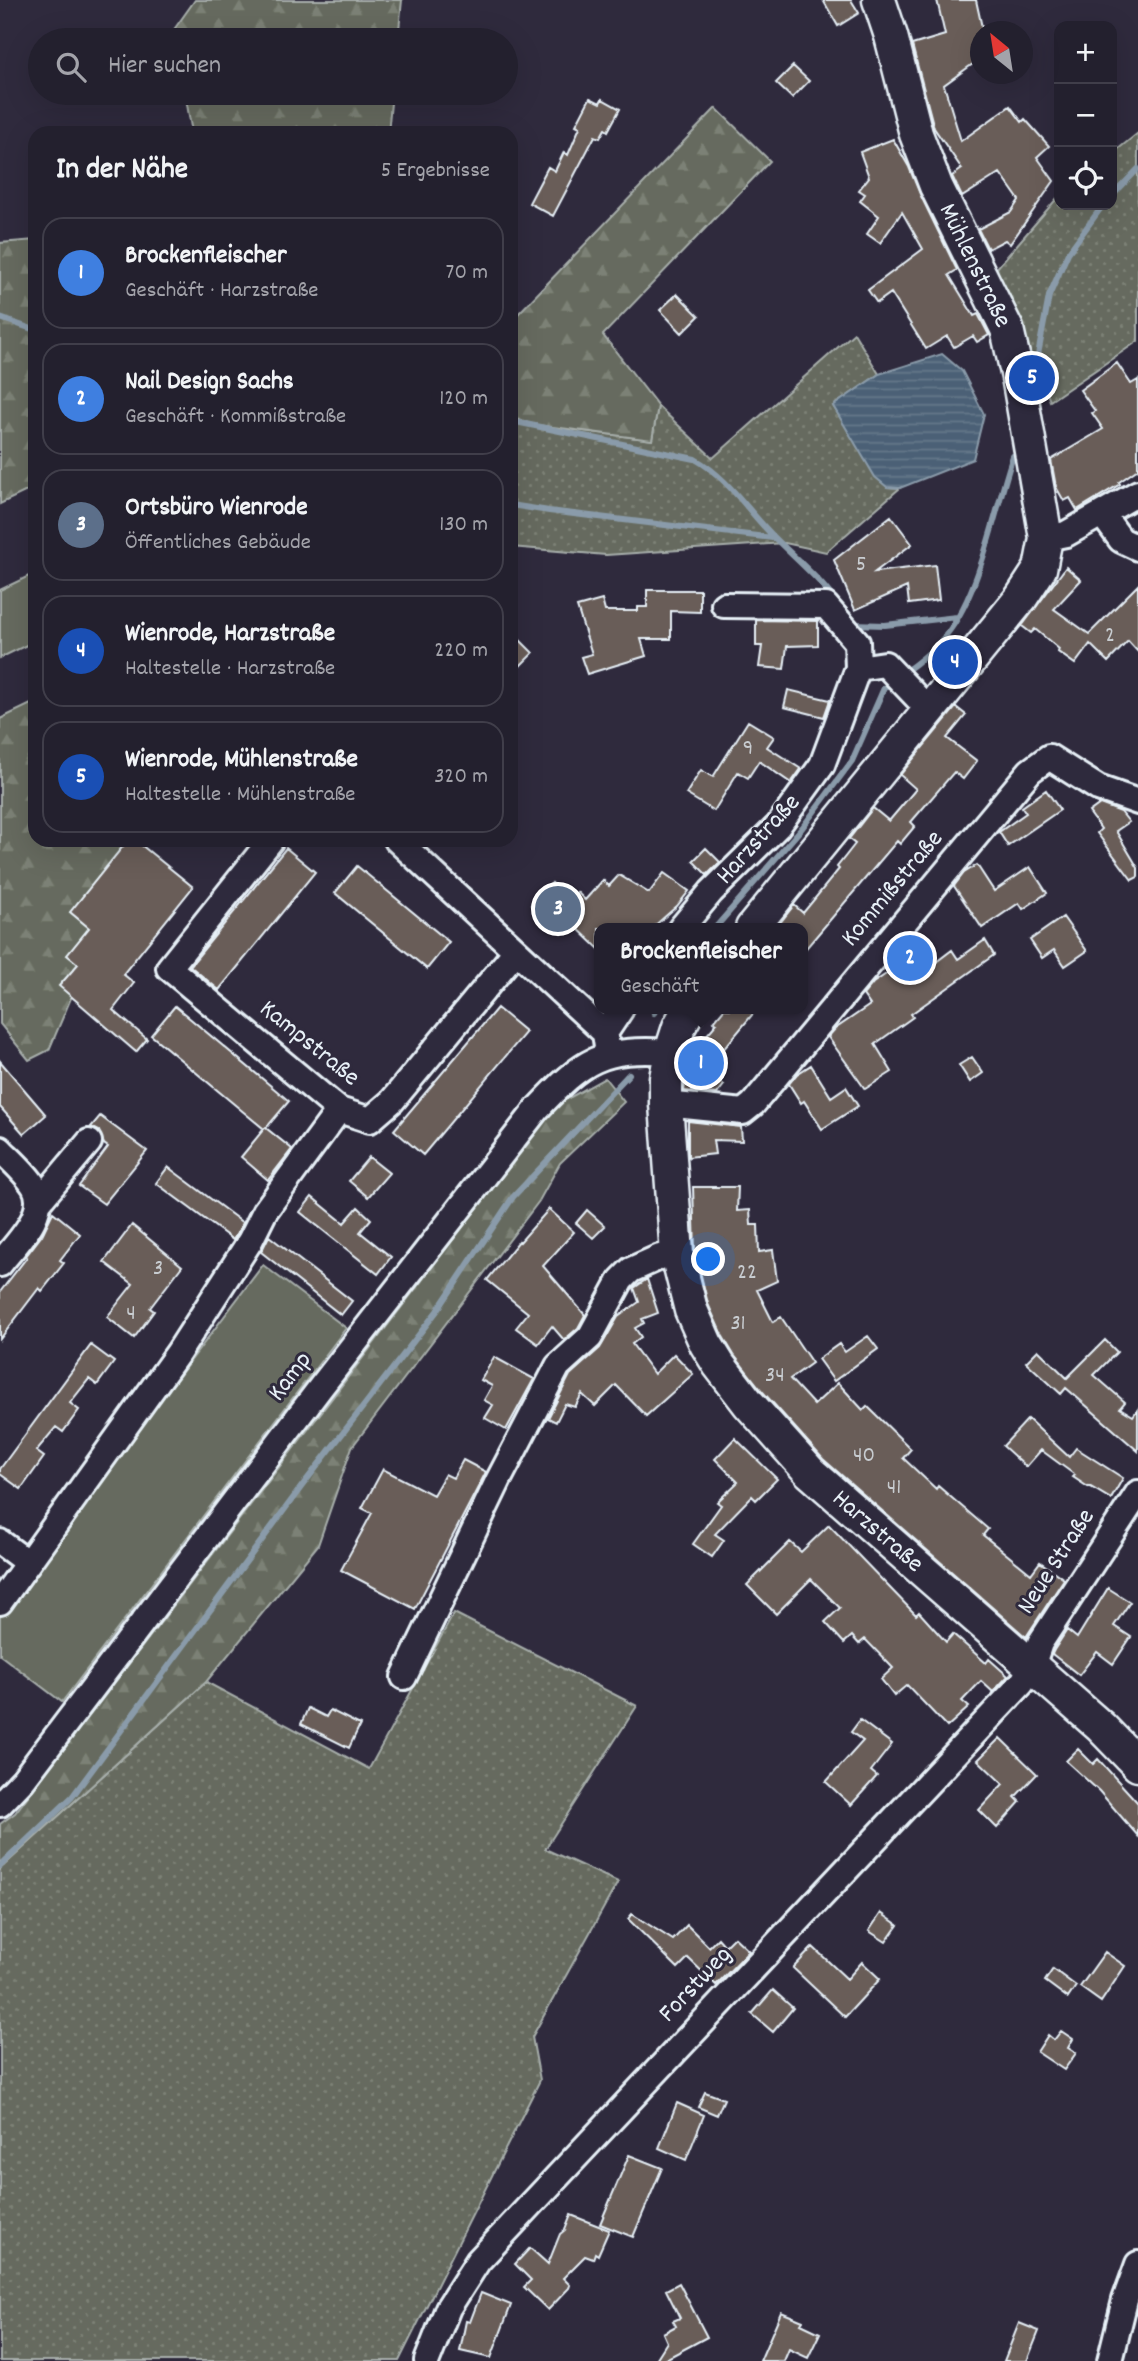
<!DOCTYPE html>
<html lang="de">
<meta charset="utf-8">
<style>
:root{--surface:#23202e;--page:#2b2836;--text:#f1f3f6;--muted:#a3a3aa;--line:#403e4a;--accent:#ea580c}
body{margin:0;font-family:Dekko,sans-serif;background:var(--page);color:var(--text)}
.controls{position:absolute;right:21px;top:21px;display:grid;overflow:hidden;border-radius:14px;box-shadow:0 7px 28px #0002}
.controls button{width:63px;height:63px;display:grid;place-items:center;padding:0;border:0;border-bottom:2px solid var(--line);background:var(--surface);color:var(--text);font:35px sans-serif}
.compass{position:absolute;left:970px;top:21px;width:63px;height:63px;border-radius:50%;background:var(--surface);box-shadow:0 7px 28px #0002;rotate:330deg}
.you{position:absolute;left:709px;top:1260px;width:24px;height:24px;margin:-18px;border:5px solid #fff;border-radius:50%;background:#1a73e8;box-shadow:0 0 0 10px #1a73e833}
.badge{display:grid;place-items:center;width:46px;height:46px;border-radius:50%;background:var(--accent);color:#fff;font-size:23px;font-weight:700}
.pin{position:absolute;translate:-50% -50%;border:4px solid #fff;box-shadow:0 2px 7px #0006}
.popup{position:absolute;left:594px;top:923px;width:214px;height:91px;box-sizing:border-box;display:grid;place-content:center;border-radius:14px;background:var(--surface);filter:drop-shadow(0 2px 5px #0005);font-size:23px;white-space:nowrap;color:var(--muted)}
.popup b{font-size:26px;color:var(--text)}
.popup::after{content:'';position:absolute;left:50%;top:100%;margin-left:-14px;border:14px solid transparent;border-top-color:var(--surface)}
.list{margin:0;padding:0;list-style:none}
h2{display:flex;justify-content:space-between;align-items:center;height:91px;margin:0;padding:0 28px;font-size:30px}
h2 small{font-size:23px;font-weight:400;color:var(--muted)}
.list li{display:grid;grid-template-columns:46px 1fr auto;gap:21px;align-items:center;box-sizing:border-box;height:112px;margin:0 14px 14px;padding:0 14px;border:2px solid var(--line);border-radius:21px}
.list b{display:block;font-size:26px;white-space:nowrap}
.list p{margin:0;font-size:23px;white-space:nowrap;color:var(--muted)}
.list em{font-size:23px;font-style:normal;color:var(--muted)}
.icon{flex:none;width:38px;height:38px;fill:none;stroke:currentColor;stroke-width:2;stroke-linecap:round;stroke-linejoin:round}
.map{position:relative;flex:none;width:1138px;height:2361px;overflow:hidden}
.search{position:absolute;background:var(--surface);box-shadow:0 7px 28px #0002;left:28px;top:28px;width:490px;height:77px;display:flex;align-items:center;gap:18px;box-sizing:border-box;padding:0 24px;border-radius:38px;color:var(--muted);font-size:26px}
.panel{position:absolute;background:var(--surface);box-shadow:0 7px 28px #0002;left:28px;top:126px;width:490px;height:721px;border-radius:21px}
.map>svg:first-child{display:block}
.grass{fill:url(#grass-dots);stroke:#a7aeab;stroke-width:2}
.forest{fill:url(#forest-firs);stroke:#a7aeab;stroke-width:2}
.garden{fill:#666b5e;stroke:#a7aeab;stroke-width:2}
.water{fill:url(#water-rules);stroke:#8a9baa;stroke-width:2}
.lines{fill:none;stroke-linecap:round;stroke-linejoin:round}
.stream{stroke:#8a9baa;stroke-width:6}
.building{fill:#695d58;stroke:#e8f1f8;stroke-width:2}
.minor-casing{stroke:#e8f1f8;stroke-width:30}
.major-casing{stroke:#e8f1f8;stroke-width:37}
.minor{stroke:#2f2a3d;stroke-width:24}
.major{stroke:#2f2a3d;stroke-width:32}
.labels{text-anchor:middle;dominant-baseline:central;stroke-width:6;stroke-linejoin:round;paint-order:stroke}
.number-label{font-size:23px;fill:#c8ccd0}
.street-label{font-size:26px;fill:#e8f1f8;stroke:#2f2a3d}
</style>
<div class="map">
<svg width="1138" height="2361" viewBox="0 0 1138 2361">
<defs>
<pattern id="grass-dots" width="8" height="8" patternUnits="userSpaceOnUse" patternTransform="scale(1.75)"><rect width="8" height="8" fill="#666b5e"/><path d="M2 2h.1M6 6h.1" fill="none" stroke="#7c8176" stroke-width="1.8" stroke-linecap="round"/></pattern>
<pattern id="forest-firs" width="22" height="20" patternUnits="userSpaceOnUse" patternTransform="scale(1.75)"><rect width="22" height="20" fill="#666b5e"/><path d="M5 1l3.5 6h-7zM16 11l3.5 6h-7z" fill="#7c8176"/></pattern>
<pattern id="water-rules" width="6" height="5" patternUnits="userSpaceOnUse" patternTransform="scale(1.75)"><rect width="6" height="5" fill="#4b6176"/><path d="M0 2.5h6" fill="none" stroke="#65788a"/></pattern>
</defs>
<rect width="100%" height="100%" fill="#2f2a3d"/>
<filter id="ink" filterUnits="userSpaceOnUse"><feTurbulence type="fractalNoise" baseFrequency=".0143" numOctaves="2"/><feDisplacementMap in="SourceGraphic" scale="14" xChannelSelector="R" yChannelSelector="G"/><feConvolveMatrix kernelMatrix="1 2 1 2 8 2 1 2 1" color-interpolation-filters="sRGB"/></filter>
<g filter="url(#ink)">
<path class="grass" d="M1138,133V341L1050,401L996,269L1059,196V205H1112V154Z
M854,333L879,374L833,406L887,487L900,488L826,552L785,543L606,555L511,547V415L530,424L652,440L658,406L713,458Z
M454,1613L637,1706L545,1849L618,1882L532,2037L540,2080L399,2361H0V1869L206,1682L369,1769Z"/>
<path class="forest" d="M195,0H402L398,40H175L173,31Z
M185,93H392L388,133H192Z
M716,108L770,161L603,335L658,406L652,440L530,424L511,415V312L518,314Z
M35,240V487L0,504V243Z
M35,702V840H138L49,1050L29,1060L0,1024V719Z
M605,1078L624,1102L560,1163L539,1201L352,1447L318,1545L206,1682L0,1869V1824L15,1813L556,1105Z"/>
<path class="garden" d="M35,573V641L0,658V590Z
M263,1265L346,1328L62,1702L0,1655V1613Z"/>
<path class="water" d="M942,354L962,371L984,414L973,459L900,488L887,487L875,477L833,406L879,374Z"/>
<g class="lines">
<path class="stream" d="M1112,196L1138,169
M0,318L35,330
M1034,376L1049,296L1068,253L1103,205
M511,421L695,459C729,478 749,513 776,539C797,560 819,578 836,602
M511,505L549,511L773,538
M851,622L853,624L885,625L957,617
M903,673C916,664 929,654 940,642C980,600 994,511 1013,456
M715,928L802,828L852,761L884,688L894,680
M654,1013L657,1009
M0,1866L72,1797L302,1486L437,1311L513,1197L629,1074"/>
</g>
<path class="building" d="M823,0H851L859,13L838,26Z
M937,0H976L983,32H981V58L944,85L961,141L1010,106L1022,122L1025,119L1049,146L1037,157L1054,181L1010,244L1005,240L988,249L978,229L1011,212L1019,200L1000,173L962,197L952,176L962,169L934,128L912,45L945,35Z
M793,66L809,81L792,98L776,83Z
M590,98L600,103L602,99L620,109L608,131L605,129L600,138L595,136L553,216L529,203L548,167L555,171L564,152L568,155L580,127L576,125Z
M893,139L909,167L920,194L957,270L949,275L974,316L978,314L989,335L977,342L973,336L954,347L947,336L926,349L891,293L877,303L868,290L923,249L902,212L880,243L867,234L879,216L860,201L865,194L859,190L869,177L860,152Z
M677,294L699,316L682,333L660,310Z
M1117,363L1131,384L1138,380V469L1119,482L1120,484L1077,510L1070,498L1064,501L1056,487L1051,460L1103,429L1092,413L1095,411L1080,390Z
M891,516L912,544L875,572L935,565L939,600L909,604L907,587L855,610L834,560Z
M1066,567L1081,580L1054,609L1089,634L1138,585V652L1128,641L1108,662L1090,644L1075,664L1058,652L1059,649L1035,629L1031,633L1022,626Z
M647,590H700V612L671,611V639H641L646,656L587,674L581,657L592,654L577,607L602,600L605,611H638V607H647Z
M756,620L818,621V645L787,646L784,669L759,667L762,646H756Z
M511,631L533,653L511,675Z
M788,690L830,700L824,717L784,707Z
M956,707L966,715L947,738L977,761L963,779L954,772L911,822L915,826L900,844L897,841L802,953V928H786L780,923L794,905L803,913L839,869L837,867L855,844L849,839L873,808L889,821L916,789L900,775Z
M748,721L774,737L767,747L801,769L791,783L759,761L748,778L738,772L714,811L686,794L701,770L713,777Z
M1046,790L1060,810L1008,846L999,832L1026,813L1022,807Z
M1100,804L1121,812L1129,822L1116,831L1138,868V877L1132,880L1097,833L1101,829L1089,812Z
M128,840H135L193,887L123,974L134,983L113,1010L147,1039L136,1052L59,986L78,964L67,955L89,928L70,912Z
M286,848L315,872L219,990L190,966Z
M706,848L720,862L707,875L693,861Z
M977,865L994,891L1030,867L1047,893L1023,909L1019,903L982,928L954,886L964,873Z
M357,866L449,942L427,969L335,893Z
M664,873L689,891L677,906L652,928H599V949L572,923L562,934L531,905L552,883L570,900L577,892L585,900L603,880L609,886L619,875L649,893Z
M1063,917L1087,951L1065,966L1054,950L1042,958L1030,940Z
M919,937L936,962L952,950L958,959L985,940L994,955L911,1014L913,1017L875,1044L892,1072L865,1089L828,1037L835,1029L870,1005L863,995L873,983L898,966L893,959L902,948Z
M175,1006L289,1101L266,1128L292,1149L268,1180L241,1157L264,1129L151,1035Z
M497,1008L526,1032L423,1155L394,1130Z
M724,1009H757L717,1057L721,1060L712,1076L724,1085L717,1094L684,1091L689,1056L717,1023L714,1021Z
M972,1057L983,1073L970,1082L959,1065Z
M0,1061L46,1115L24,1134L0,1107Z
M811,1065L831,1097L846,1087L858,1106L822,1129L804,1101L801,1103L789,1084L797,1074Z
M100,1116L147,1151L104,1204L79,1186L108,1147L104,1144L99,1131L91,1127Z
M688,1121L741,1127L742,1141L713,1140L715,1154L688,1157Z
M369,1157L389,1173L368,1197L349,1181Z
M168,1167L243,1223L233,1240L156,1183Z
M693,1187H738L737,1211L750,1210L751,1225H758L759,1252L773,1250L777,1281L757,1290L773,1322L781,1317L812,1363L790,1379L814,1405L838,1383L863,1410L867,1406L911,1449L903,1458L936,1489L938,1486L988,1529L983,1535L1031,1574L1040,1562L1064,1579L1026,1637L823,1459L763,1392L734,1355L722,1335L708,1304L695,1251Z
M312,1197L344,1223L358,1207L371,1219L360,1232L391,1257L378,1274L300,1212Z
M549,1209L574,1232L543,1266L585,1315L578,1328L564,1340L552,1326L538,1344L516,1328L528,1313L487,1280L519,1241L520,1242Z
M587,1210L605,1226L593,1238L576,1223Z
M53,1212L80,1234L60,1260L64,1263L42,1291L39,1288L0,1339V1292L27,1257L26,1256L42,1235Z
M132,1225L182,1266L150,1308L154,1311L134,1338L107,1317L133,1284L104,1262Z
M269,1236L352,1301L341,1315L261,1252Z
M647,1279L658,1313L642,1319L644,1323L635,1328L641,1337L632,1344L654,1374L674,1354L693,1374L646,1416L616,1385L595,1406L582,1394L575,1407L565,1404L556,1422L548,1418L570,1375L600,1348L618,1317L639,1302L634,1288Z
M868,1336L878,1349L834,1381L818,1359L839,1344L845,1352Z
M1105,1340L1117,1352L1094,1375L1125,1402L1120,1408L1133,1416L1138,1409V1451L1066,1388L1061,1394L1026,1362L1038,1350L1067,1378Z
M91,1345L114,1362L97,1385L89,1379L70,1403L79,1410L63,1432L56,1427L36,1451L44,1457L21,1489L0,1474V1469Z
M494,1357L534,1379L506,1430L485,1418L493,1405L484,1400L492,1386L481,1380Z
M1028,1419L1069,1457L1076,1448L1123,1478L1111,1499L1089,1486L1088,1487L1073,1477L1075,1475L1041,1450L1026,1467L1003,1446Z
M735,1438L777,1479L756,1500L752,1496L715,1534L724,1540L712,1557L693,1544L721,1505L717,1502L738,1482L715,1459Z
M463,1460L486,1472L415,1609L341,1570L372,1513L362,1508L383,1469L433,1495L445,1474L453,1478Z
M829,1525L916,1615L919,1612L946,1642L953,1634L986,1663L989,1659L1008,1676L993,1692L981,1681L962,1701L969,1707L947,1727L907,1685L894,1696L881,1679L893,1668L865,1639L859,1644L852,1636L844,1643L825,1622L840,1608L811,1579L776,1614L747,1585L790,1542L801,1552Z
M1108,1588L1130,1602L1114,1626L1131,1637L1113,1664L1097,1652L1079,1675L1052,1654L1054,1650L1067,1630L1077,1638Z
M308,1708L326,1717L330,1710L360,1725L349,1748L301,1724Z
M860,1720L892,1744L871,1771L877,1776L851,1805L826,1782L863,1741L851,1732Z
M1000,1738L1037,1774L1015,1797L1020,1802L997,1828L979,1810L1003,1784L978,1760Z
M1078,1749L1093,1764L1098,1759L1138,1803V1836L1099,1791L1066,1761Z
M881,1913L898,1925L886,1942L869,1931Z
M632,1914L673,1940L687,1925L709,1947L718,1938L725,1946L734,1937L749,1951L716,1985L688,1958L678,1968L628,1919Z
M813,1947L847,1979L862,1962L880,1979L845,2017L793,1968Z
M1105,1952L1125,1966L1101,2002L1080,1987Z
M1053,1969L1076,1986L1068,1998L1045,1981Z
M773,1990L793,2008L773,2032L752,2014Z
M1061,2031L1073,2039L1068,2048L1076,2053L1064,2070L1037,2052L1048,2035L1054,2040Z
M705,2092L724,2099L717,2115L698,2107Z
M677,2103L704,2115L686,2160L659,2148Z
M629,2155L662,2168L633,2237L600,2224Z
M571,2215L609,2230L598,2255L595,2253L593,2259L585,2256L563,2278L570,2285L569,2288L548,2310L524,2287L531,2280L515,2264L530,2248L548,2264L560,2234L565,2230Z
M679,2283L707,2337L662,2361H655L667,2342L663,2333L676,2326L673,2321L680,2318L666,2290Z
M481,2293L511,2305L491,2358L460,2351L466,2321L470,2322Z
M781,2312L803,2321L801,2324L820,2333L808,2358L789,2349L784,2361H760Z
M1019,2323L1039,2331L1027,2361H1004Z"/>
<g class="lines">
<defs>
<path id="minor" d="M1102,514L1121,540L1138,548
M1046,538L1066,534L1138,493
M858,668L885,664L929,710
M271,840L169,968L339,1110L370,1120L392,1101L516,951
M397,840L605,1033L608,1054
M681,928L711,892L778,826L822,765L858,668L857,642L826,606L724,605
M605,1033L621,1009
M666,1104L743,1112L753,1104L1030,771L1049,757L1098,788L1138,802
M0,1149C11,1160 26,1173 34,1186C50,1213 15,1244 0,1264
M38,1203L89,1142
M0,1542L28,1563
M0,1602L178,1353L250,1241L265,1211L339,1110
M404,1677L499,1479L558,1366L590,1337L621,1280L631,1270L660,1257L677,1254
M0,1804L23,1780L320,1388L537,1109C583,1060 601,1047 671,1052
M427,2361L448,2308L478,2261L1022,1683L1032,1667L1040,1643L1138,1493
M1110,2361L1125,2300L1138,2264"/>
<path id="major" d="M752,928L1021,598L1040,569L1046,538L1019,382L1007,329L936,186L916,134L891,36L879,0
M689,1009L679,1027L671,1052L666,1078V1104L677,1254L691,1310L706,1344L719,1365L749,1404L810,1472L1101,1727L1138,1765"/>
</defs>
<use href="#minor" class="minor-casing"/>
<use href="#major" class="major-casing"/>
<use href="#minor" class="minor"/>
<use href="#major" class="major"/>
</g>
</g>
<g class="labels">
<g class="number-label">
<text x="861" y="565">5</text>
<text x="1110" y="636">2</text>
<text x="748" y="749">9</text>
<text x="158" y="1269">3</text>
<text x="747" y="1273">22</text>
<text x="131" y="1314">4</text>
<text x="738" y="1324">31</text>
<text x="775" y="1376">34</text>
<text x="864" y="1456">40</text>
<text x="894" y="1488">41</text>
</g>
<g class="street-label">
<text transform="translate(974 266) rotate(64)">Mühlenstraße</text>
<text transform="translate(759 840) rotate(-48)">Harzstraße</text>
<text transform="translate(893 889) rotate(-50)">Kommißstraße</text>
<text transform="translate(309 1044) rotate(39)">Kampstraße</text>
<text transform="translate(291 1377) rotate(-53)">Kamp</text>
<text transform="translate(877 1532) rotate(41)">Harzstraße</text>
<text transform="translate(1057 1562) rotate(-57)">Neue Straße</text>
<text transform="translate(696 1985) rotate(-47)">Forstweg</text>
</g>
</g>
</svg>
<div class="controls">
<button>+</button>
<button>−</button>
<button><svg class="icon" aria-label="locate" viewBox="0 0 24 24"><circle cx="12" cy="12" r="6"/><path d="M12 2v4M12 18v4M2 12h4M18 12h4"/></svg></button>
</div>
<svg class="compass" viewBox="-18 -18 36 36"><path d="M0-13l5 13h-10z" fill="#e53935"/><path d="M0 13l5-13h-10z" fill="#a3a3aa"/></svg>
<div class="you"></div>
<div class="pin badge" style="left:701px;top:1063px;background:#3f7fe0">1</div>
<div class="popup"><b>Brockenfleischer</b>Geschäft</div>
<div class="pin badge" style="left:910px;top:958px;background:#3f7fe0">2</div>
<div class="pin badge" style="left:558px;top:909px;background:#5c6f8a">3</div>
<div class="pin badge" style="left:955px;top:662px;background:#1a4fb4">4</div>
<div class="pin badge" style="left:1032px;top:378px;background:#1a4fb4">5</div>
<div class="search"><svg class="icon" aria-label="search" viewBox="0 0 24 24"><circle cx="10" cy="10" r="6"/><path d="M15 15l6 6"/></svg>Hier suchen</div>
<section class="panel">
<h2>In der Nähe<small>5 Ergebnisse</small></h2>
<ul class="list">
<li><span class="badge" style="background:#3f7fe0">1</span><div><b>Brockenfleischer</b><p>Geschäft · Harzstraße</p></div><em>70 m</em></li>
<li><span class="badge" style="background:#3f7fe0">2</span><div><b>Nail Design Sachs</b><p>Geschäft · Kommißstraße</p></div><em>120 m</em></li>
<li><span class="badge" style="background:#5c6f8a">3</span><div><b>Ortsbüro Wienrode</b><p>Öffentliches Gebäude</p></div><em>130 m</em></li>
<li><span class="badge" style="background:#1a4fb4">4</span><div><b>Wienrode, Harzstraße</b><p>Haltestelle · Harzstraße</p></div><em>220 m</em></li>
<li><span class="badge" style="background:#1a4fb4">5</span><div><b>Wienrode, Mühlenstraße</b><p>Haltestelle · Mühlenstraße</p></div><em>320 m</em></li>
</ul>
</section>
</div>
